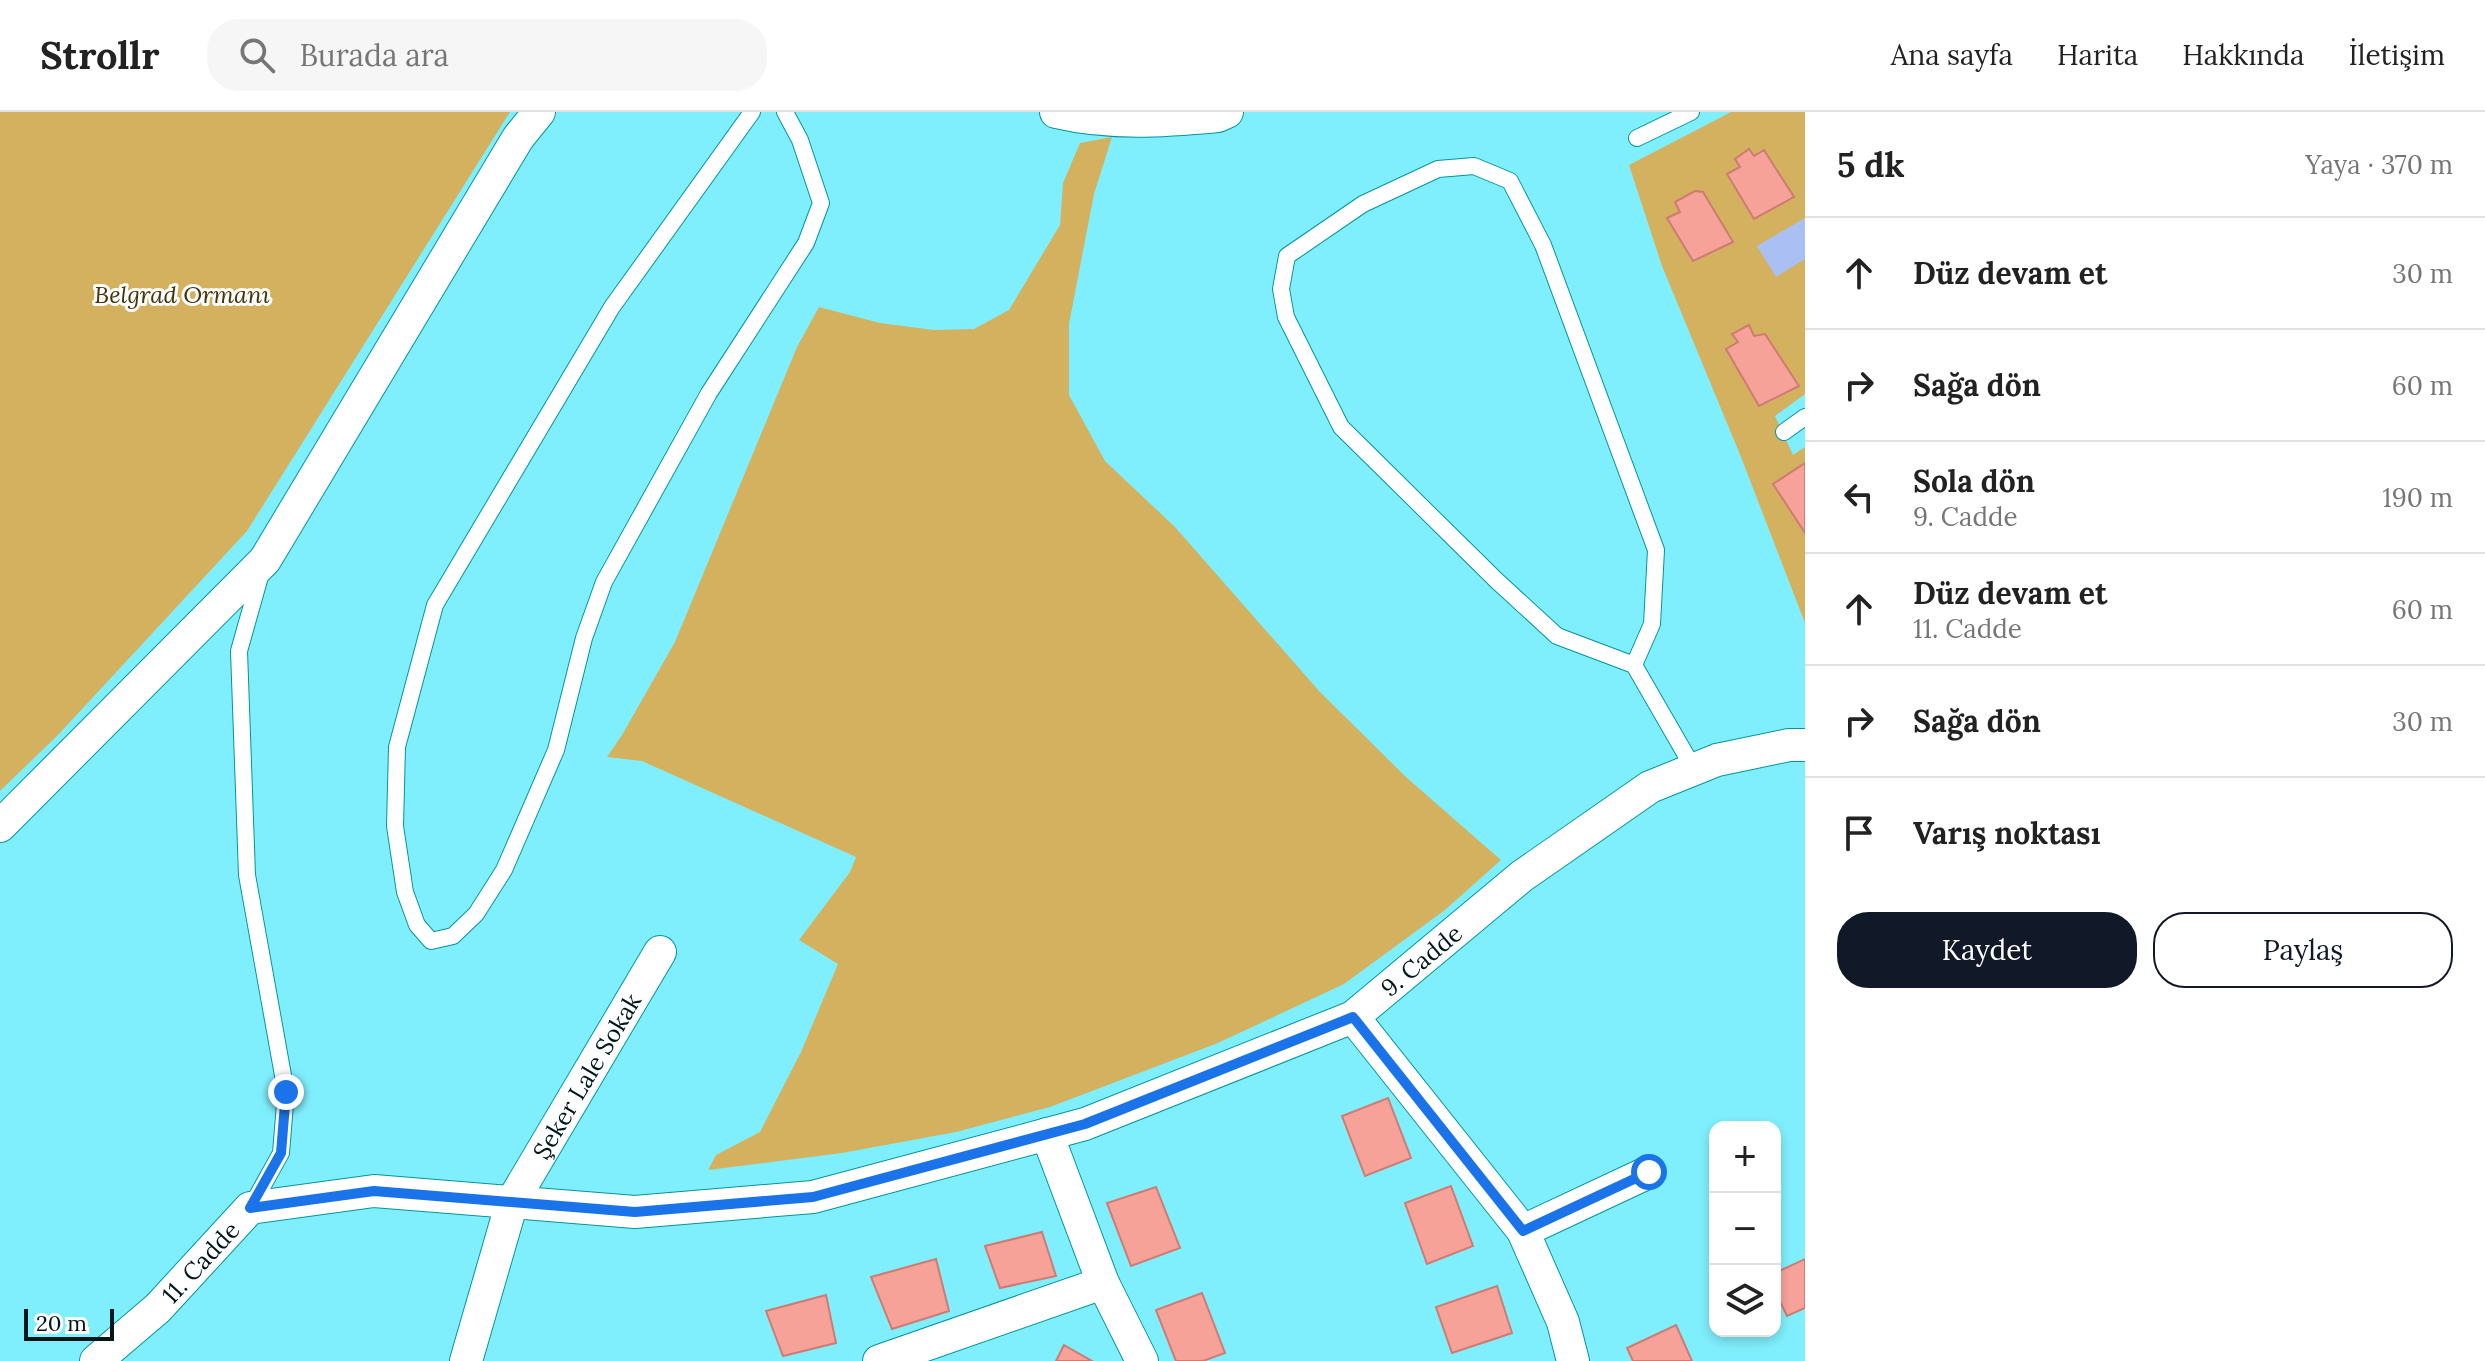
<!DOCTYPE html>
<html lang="tr">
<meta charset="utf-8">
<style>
:root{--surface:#fff;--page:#f6f6f6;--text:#222;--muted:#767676;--line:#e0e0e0;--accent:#111827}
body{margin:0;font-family:Lora,serif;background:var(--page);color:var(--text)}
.controls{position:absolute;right:24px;bottom:24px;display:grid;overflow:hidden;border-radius:16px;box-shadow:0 4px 12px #0003}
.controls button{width:72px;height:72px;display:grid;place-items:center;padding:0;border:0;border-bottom:2px solid var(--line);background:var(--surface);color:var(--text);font:40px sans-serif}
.scale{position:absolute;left:24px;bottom:20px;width:90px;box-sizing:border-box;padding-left:8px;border:4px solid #01171a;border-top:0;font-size:22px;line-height:28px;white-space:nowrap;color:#01171a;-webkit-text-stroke:6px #fcfcfc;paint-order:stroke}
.stop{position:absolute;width:24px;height:24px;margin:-18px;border:6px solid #1a73e8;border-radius:50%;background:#fff}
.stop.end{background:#1a73e8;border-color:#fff;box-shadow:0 2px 8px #0008}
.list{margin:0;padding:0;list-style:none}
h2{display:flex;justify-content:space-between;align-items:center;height:104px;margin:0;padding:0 32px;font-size:34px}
h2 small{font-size:26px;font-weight:400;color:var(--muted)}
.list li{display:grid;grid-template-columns:52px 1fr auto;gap:24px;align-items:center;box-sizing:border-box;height:112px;padding:0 32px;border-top:2px solid var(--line)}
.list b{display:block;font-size:30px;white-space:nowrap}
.list p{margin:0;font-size:26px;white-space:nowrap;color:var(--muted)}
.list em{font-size:26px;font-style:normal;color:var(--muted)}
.actions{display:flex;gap:16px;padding:24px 32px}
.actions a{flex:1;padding:18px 0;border:2px solid var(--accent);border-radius:32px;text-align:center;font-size:28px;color:var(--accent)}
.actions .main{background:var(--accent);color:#fff}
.icon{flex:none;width:44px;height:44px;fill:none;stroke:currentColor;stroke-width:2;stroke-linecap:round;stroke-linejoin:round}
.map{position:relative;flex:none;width:1805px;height:1249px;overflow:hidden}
header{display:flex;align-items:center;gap:48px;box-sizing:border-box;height:112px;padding:0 40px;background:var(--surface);border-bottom:2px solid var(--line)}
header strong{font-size:38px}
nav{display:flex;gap:44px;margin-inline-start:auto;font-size:28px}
.search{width:560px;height:72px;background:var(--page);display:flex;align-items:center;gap:20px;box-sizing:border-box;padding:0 28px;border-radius:32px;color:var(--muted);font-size:30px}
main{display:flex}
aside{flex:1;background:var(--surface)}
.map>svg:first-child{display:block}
.green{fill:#d4b15f}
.water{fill:#aac0f3}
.building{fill:#f7a299;stroke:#cd7b73;stroke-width:2}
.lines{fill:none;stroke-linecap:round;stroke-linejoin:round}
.lane-casing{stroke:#0493a1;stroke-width:18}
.street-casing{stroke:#0493a1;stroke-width:34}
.lane{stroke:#fff;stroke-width:16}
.street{stroke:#fff;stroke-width:32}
.route{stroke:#1a73e8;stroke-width:10}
.labels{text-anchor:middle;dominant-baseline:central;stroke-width:6;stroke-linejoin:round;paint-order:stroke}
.park-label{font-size:24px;font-style:italic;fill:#463508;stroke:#fcfcfc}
.street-label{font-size:24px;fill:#01171a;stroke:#fcfcfc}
</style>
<header>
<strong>Strollr</strong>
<div class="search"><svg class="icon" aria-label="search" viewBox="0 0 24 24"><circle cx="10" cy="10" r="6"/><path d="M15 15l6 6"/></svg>Burada ara</div>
<nav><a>Ana sayfa</a><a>Harita</a><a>Hakkında</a><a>İletişim</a></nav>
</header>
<main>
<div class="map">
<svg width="1805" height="1249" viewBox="0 0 1805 1249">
<rect width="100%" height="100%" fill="#80effd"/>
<path class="green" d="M0,0H510L247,419L58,623L0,679Z
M1731,0H1805V282L1775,304L1793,343L1805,335V511L1741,345L1662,154L1629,53Z
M1112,25L1094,82L1069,212V283L1105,349L1175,415L1320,580L1406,665L1501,748L1445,798L1344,872L1218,931L1050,995L956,1020L842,1041L708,1058L716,1043L760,1020L801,940L838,852L799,828L850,760L856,745L642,649L607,645L622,623L675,530L797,235L819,195L880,211L934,218L974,217L1009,198L1060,113L1063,71L1080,31Z"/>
<path class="water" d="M1805,106V147L1776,165L1757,134Z"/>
<path class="building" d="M1749,37L1754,44L1764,38L1794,85L1754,107L1727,62L1740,55L1735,47Z
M1695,79L1703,80L1733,130L1693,149L1667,106L1680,100L1675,90Z
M1749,213L1754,224L1765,222L1799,274L1759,294L1726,237L1738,230L1732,222Z
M1805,351V421L1773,372Z
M1388,986L1411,1046L1365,1064L1342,1004Z
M1451,1074L1473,1134L1427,1152L1405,1091Z
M1156,1075L1180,1136L1131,1154L1107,1091Z
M1042,1120L1056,1164L1000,1176L985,1134Z
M936,1147L949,1199L892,1217L871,1165Z
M1805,1147V1196L1787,1204L1775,1179V1161Z
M1497,1174L1512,1221L1452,1241L1436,1195Z
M1202,1181L1225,1241L1203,1249H1176L1156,1198Z
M826,1183L836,1231L783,1244L766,1199Z
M1676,1213L1692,1249H1633L1627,1236Z
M1064,1233L1092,1249H1056Z"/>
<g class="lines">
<defs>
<path id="lane" d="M752,0L612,195L435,493L397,635L395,714L405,780L417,813L431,829L453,824L476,802L504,758L556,638L584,526L604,470L709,281L806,131L821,91L800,28L785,0
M1637,26L1691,0
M1784,320L1805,305
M1634,553L1557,524L1496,468L1341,315L1286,205L1281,177L1287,144L1363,92L1438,57L1474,54L1510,69L1543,133L1656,438L1652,512L1634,553L1694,657
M251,1095L281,1041L286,980L247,763L239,539L261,461"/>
<g id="street">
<path d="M1056,0C1111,13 1164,9 1218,4L1227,0"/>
<path d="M0,714L265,448L518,26L539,0"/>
<path d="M1353,905L1523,1119L1563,1210L1573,1249"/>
<path d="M1047,1022L1103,1171L1142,1249"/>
<path d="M1523,1119L1649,1060"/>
<path id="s1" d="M96,1249L158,1196L250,1096L374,1079L635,1100L813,1085L1085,1012L1353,905L1522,764L1650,675L1717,648L1789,633H1805"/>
<path id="s2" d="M466,1249L512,1090L660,840"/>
<path d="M879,1249L1103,1171"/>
</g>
</defs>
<use href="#lane" class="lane-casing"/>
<use href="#street" class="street-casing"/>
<use href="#lane" class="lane"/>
<use href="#street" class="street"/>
</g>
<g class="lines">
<path class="route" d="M286,980L281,1041L250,1096L374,1079L635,1100L813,1085L1085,1012L1353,905L1523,1119L1649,1060"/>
</g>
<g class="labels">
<g class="park-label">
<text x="182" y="182">Belgrad Ormanı</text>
</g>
<g class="street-label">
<text stroke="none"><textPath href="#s1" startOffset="1442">9. Cadde</textPath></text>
<text stroke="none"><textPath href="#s2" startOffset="312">Şeker Lale Sokak</textPath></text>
<text stroke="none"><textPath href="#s1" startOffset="144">11. Cadde</textPath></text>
</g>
</g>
</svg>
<div class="controls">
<button>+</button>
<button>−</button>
<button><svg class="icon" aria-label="layers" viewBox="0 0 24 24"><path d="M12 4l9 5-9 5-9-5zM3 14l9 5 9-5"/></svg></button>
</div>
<div class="scale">20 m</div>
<div class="stop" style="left:1649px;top:1060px"></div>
<div class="stop end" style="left:286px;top:980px"></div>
</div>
<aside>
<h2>5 dk<small>Yaya · 370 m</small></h2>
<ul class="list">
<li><svg class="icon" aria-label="ahead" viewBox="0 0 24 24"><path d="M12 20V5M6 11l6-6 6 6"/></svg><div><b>Düz devam et</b></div><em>30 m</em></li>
<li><svg class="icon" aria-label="right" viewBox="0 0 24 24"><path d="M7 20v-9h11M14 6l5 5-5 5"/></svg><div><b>Sağa dön</b></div><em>60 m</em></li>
<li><svg class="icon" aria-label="left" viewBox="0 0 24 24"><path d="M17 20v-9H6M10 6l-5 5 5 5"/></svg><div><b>Sola dön</b><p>9. Cadde</p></div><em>190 m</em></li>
<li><svg class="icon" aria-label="ahead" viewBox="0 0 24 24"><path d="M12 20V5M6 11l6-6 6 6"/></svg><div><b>Düz devam et</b><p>11. Cadde</p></div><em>60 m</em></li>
<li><svg class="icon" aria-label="right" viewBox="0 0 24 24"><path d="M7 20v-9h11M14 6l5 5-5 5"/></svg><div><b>Sağa dön</b></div><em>30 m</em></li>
<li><svg class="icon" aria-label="arrive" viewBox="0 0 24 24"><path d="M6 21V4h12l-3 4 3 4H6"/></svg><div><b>Varış noktası</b></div></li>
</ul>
<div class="actions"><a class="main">Kaydet</a><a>Paylaş</a></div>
</aside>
</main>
